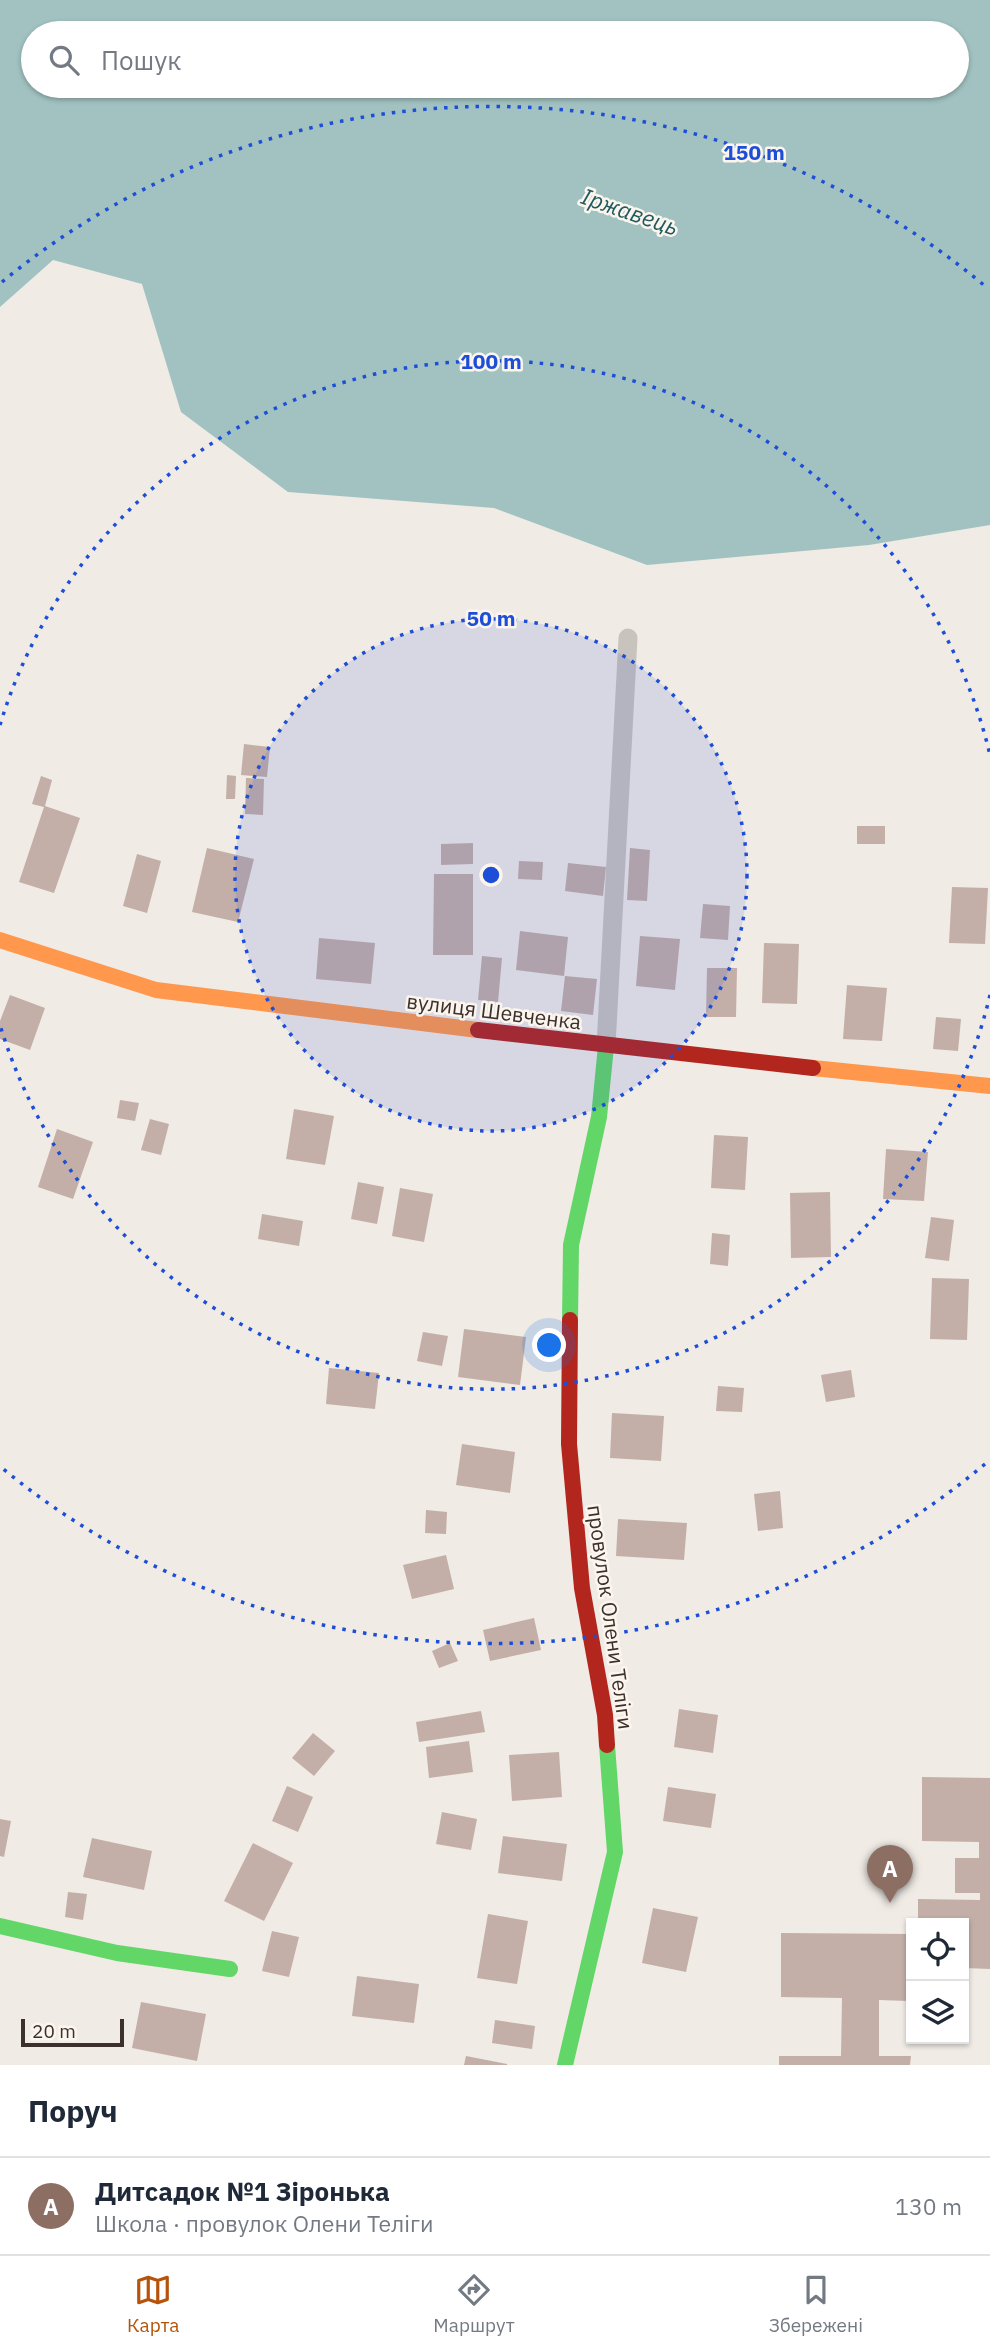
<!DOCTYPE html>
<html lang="uk">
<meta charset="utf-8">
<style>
:root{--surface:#fff;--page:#f6f6f7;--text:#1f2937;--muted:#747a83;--line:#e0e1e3;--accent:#b45309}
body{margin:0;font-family:"IBM Plex Sans",sans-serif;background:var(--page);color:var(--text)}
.controls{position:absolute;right:21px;bottom:21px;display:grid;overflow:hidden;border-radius:0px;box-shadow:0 2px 5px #0004}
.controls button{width:63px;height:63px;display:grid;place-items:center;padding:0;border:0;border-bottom:2px solid var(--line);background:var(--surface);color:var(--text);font:35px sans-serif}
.scale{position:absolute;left:21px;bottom:18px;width:103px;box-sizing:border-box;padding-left:7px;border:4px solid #3b302b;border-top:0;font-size:19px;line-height:24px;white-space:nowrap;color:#3b302b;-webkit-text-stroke:5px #fbf5ee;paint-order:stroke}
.you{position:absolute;left:550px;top:1346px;width:24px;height:24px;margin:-18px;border:5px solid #fff;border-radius:50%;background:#1a73e8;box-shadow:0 0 0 10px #1a73e833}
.badge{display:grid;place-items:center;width:46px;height:46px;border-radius:50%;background:var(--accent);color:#fff;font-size:23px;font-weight:700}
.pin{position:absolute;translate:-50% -58px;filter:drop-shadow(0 2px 4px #0008)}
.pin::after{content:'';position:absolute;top:37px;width:24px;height:21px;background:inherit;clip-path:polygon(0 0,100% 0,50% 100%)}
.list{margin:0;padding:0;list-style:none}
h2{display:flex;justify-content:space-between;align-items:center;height:91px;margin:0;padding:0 28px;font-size:30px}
h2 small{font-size:23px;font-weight:400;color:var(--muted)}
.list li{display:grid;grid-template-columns:46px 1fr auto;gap:21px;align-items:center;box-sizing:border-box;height:98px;padding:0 28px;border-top:2px solid var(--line)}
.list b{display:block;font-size:26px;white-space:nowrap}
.list p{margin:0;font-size:23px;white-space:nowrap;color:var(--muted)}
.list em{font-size:23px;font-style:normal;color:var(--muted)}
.icon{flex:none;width:38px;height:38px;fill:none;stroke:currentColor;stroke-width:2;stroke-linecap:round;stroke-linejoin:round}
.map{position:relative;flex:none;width:990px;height:2065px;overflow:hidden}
.search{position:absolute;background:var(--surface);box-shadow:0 2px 5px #0004;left:21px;right:21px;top:21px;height:77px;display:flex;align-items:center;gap:18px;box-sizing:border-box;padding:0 24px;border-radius:38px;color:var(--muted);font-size:26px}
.sheet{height:189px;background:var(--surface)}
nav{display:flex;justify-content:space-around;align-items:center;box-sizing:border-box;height:98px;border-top:2px solid var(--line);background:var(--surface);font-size:19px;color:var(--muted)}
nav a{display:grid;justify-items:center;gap:4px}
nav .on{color:var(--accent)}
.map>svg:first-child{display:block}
.water{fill:#a1c2c1;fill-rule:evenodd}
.building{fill:#c3afa7}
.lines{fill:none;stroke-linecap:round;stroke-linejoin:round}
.lane{stroke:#c9c3be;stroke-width:19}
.fast{stroke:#63d668;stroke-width:16}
.slow{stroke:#ff974d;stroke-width:16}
.jam{stroke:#b3261e;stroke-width:16}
.ring{fill:none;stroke:#1d4ed8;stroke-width:3.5;stroke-dasharray:3.5 7}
.labels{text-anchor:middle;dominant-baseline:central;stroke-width:5;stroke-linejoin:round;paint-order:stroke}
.street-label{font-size:21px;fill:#3b302b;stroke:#fbf5ee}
.water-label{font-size:23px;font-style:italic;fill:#1f5a5e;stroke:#fbf5ee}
.centre{fill:#1d4ed8;stroke:#fbf5ee;stroke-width:3.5}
.ring-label{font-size:21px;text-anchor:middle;font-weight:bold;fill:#1d4ed8;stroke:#fbf5ee;stroke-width:5;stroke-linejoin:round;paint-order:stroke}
</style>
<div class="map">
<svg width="990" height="2065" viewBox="0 0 990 2065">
<rect width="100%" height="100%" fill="#f0ebe5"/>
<path class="water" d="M0,0H990V525L869,545L647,565L494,508L288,492L181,412L142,284L53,260L0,307ZM33,33H957V86H33Z"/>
<path class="building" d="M244,744L270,747L267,777L241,775Z
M227,775L236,776L235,799H226Z
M41,776L52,780L45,806L80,818L54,893L19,882L44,807L32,804Z
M246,778L264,779L263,815L245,814Z
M857,826H885V844H857Z
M473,843V864L441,865V844Z
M207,848L254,859L238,922L192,912Z
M630,848L650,850L647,901L627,900Z
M137,854L161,861L147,913L123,906Z
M519,861L543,862L542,880L518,879Z
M568,863L606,867L603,896L565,891Z
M434,874H473V955H433Z
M952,887L988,888L985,944L949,943Z
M703,904L730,906L728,940L700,938Z
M520,931L568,937L564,976L516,970Z
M640,936L680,939L675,990L636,986Z
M319,938L375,943L371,984L316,979Z
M764,943L799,944L797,1004L762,1003Z
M482,956L502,958L498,1002L478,1000Z
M707,968H737L736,1017H706Z
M565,976L597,979L593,1015L561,1011Z
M847,985L887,988L882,1041L843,1039Z
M10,995L45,1008L30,1050L0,1039V1021Z
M936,1017L961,1019L958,1051L933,1049Z
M120,1100L139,1103L135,1121L117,1118Z
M294,1109L334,1116L325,1165L286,1159Z
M150,1119L169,1124L161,1155L141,1150Z
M57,1129L93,1142L73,1199L38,1187Z
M714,1135L748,1137L745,1190L711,1188Z
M886,1149L928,1152L924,1201L883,1199Z
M358,1182L384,1187L377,1224L351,1219Z
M400,1188L433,1194L424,1242L392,1236Z
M830,1192L831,1257L791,1258L790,1193Z
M262,1214L303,1221L299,1246L258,1239Z
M931,1217L954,1220L949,1261L925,1258Z
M712,1233L730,1235L728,1266L710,1264Z
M932,1278L969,1279L967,1340L930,1339Z
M464,1329L526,1337L520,1385L458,1377Z
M423,1332L448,1336L442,1366L417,1361Z
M329,1368L379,1373L375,1409L326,1404Z
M851,1370L855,1397L826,1402L821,1375Z
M718,1386L744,1388L742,1412L716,1411Z
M612,1413L664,1416L661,1461L610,1458Z
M462,1444L515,1452L510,1493L456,1485Z
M780,1491L783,1528L758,1531L754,1494Z
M426,1510L447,1512L446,1534L425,1533Z
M618,1519L687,1523L684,1560L616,1556Z
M446,1555L454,1589L412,1599L403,1565Z
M534,1618L541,1650L490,1661L483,1630Z
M450,1643L458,1661L439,1668L432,1651Z
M679,1709L718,1715L713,1753L674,1747Z
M481,1711L485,1732L419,1742L416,1722Z
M313,1733L335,1751L314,1776L292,1758Z
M469,1741L473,1772L429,1778L426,1747Z
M559,1752L562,1797L512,1801L509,1755Z
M922,1777L990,1778V1969L964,1968V1923H918V1899L980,1900V1893H955V1858H979V1842L922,1841Z
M287,1786L313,1797L298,1832L272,1821Z
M668,1787L716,1794L711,1828L663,1821Z
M442,1812L477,1819L471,1850L436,1844Z
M0,1819L11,1821L4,1857L0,1856Z
M503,1836L567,1844L562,1881L498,1873Z
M92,1838L152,1851L144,1890L83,1877Z
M253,1843L293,1863L264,1921L224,1901Z
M68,1892L87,1894L83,1920L65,1917Z
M653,1908L698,1917L686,1972L642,1963Z
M488,1914L528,1921L517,1984L477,1978Z
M272,1931L299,1937L289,1977L262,1971Z
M781,1933L911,1934L908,2001L879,2000V2056H911L910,2065H779V2056H841L842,1998L781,1997Z
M357,1976L419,1984L414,2023L352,2016Z
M141,2002L206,2014L197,2061L132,2048Z
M495,2020L535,2026L532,2049L492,2043Z
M466,2056L507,2064V2065H464Z"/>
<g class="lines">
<path class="lane" d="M606,1046L628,638"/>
<path class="fast" d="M570,1320L571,1245L599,1117L606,1046
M0,1926L117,1953L230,1969
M565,2065L615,1852L607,1745"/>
<path class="slow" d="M0,940L156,990L478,1030
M813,1068L990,1086"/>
<path class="jam" d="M478,1030L813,1068
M570,1320L569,1444L582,1588L605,1715L607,1745"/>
</g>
<circle cx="491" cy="875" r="256" fill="#1d4ed8" fill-opacity=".12"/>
<g class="ring">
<circle cx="491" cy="875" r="256"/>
<path d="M990 995A513 513 0 0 1 0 1025M0 725A513 513 0 0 1 990 755"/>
<path d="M985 1464A769 769 0 0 1 2 1468M2 282A769 769 0 0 1 985 286"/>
</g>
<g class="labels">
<g class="street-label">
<text transform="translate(494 1011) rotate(7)">вулиця Шевченка</text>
<text transform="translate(611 1617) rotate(82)">провулок Олени Теліги</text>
</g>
<g class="water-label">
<text transform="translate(630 211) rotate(19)">Іржавець</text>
</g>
</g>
<circle cx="491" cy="875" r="10" class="centre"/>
<g class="ring-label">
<text x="754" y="160">150 m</text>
<text x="491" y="369">100 m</text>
<text x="491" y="626">50 m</text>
</g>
</svg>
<div class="controls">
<button><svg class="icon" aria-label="locate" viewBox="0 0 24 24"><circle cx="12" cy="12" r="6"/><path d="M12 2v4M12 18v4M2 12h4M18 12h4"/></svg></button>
<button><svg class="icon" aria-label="layers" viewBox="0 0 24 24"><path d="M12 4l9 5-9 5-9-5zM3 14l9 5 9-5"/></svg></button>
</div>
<div class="scale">20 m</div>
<div class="you"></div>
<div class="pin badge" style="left:890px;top:1903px;background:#8d6e63">A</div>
<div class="search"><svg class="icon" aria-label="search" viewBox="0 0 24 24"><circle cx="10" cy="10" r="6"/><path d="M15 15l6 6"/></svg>Пошук</div>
</div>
<section class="sheet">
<h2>Поруч<small></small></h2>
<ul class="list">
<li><span class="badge" style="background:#8d6e63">A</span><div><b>Дитсадок №1 Зіронька</b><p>Школа · провулок Олени Теліги</p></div><em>130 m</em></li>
</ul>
</section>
<nav>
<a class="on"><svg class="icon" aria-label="map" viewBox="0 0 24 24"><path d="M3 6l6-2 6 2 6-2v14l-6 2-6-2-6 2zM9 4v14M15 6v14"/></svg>Карта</a>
<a><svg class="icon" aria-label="directions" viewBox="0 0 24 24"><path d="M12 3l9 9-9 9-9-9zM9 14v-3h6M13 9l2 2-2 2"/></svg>Маршрут</a>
<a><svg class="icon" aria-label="saved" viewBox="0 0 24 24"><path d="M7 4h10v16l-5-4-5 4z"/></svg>Збережені</a>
</nav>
